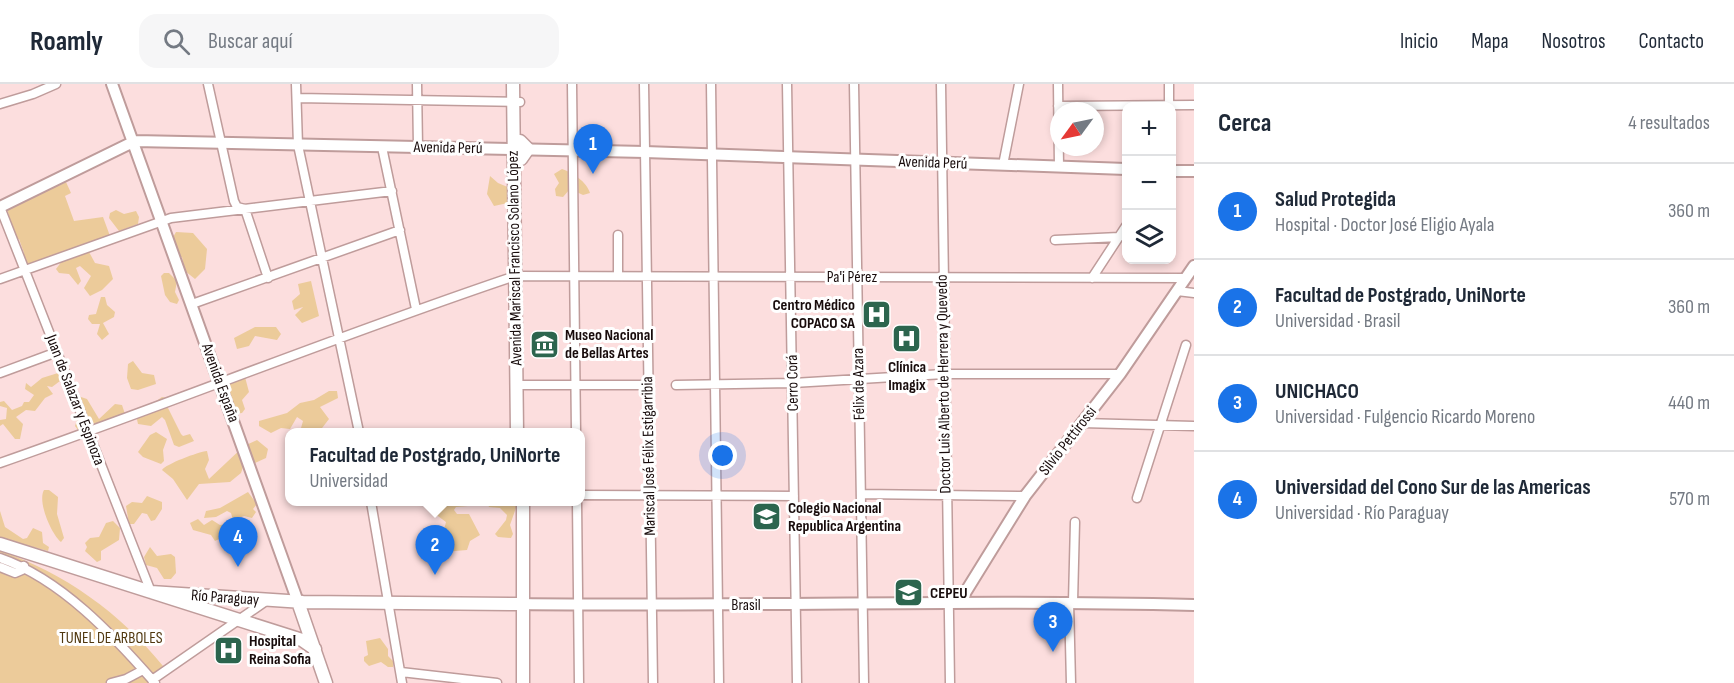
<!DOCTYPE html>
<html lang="es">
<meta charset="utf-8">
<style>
:root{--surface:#fff;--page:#f6f6f7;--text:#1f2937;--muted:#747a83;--line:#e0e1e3;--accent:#1a73e8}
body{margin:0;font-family:"Sofia Sans Condensed",sans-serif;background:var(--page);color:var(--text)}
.controls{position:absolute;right:18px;top:18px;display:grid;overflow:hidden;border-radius:12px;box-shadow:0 3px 9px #0003}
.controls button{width:54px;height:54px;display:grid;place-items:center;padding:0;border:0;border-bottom:2px solid var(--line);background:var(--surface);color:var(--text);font:30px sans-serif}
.compass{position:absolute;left:1050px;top:18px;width:54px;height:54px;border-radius:50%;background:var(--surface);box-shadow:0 3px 9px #0003;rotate:237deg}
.you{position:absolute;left:723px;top:372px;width:21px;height:21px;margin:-15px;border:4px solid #fff;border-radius:50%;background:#1a73e8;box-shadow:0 0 0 9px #1a73e833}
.badge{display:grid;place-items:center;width:39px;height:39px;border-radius:50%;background:var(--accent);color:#fff;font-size:20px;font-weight:700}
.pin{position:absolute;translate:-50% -50px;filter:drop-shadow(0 2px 3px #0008)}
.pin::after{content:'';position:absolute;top:32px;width:21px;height:18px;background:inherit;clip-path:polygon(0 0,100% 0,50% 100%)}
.popup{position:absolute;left:285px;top:344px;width:300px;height:78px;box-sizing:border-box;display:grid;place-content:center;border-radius:12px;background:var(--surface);filter:drop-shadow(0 2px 4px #0005);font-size:20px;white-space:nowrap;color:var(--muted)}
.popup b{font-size:22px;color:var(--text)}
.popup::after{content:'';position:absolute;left:50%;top:100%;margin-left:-12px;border:12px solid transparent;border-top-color:var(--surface)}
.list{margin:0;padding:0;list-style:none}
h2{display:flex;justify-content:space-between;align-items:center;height:78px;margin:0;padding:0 24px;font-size:26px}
h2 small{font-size:20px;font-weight:400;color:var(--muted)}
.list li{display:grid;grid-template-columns:39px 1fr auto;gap:18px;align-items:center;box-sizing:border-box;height:96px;padding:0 24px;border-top:2px solid var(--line)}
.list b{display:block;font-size:22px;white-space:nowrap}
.list p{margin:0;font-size:20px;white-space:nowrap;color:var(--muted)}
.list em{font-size:20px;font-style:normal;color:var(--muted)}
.icon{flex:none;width:33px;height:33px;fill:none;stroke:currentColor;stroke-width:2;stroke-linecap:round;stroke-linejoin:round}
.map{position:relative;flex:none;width:1194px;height:599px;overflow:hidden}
header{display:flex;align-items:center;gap:36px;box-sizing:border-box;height:84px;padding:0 30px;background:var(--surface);border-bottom:2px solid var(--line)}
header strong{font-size:28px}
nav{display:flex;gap:33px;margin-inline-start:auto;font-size:21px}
.search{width:420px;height:54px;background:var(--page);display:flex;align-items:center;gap:15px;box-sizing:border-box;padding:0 21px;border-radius:18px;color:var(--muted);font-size:22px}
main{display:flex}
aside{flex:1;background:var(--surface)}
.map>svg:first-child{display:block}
.green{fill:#eccb9a}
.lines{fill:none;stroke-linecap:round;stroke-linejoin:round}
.minor-casing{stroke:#bf9c9b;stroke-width:11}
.major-casing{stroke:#bf9c9b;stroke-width:14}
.highway-casing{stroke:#bf9c9b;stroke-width:15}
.minor{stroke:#fff;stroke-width:8}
.major{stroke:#fff;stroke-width:10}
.highway{stroke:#fff;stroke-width:12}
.labels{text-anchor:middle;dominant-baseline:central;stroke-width:6;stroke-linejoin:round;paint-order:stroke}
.street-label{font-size:16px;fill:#180c0c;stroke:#fff}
.poi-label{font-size:16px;font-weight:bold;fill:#180c0c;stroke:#fff;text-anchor:start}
.park-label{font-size:16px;fill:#4f370e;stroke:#fff}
</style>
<header>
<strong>Roamly</strong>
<div class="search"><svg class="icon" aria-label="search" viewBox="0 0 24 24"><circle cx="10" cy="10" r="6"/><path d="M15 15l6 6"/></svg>Buscar aquí</div>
<nav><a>Inicio</a><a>Mapa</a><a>Nosotros</a><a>Contacto</a></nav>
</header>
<main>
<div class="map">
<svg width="1194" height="599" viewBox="0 0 1194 599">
<rect width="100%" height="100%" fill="#fcdede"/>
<path class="green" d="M562,85C572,88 587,98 590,109L583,111L570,105L563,113L556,112L555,105L559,99L554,90Z
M490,92L498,99L510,104L512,118L494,122L487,110Z
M66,98L71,109L65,112L74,137L103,133L110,152L95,161L85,160L71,168L37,177L29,185L21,171L24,169L19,155L16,156L7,125L56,99L58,102Z
M116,126L124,130L136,127L139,133L138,140L119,147L109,134L110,129Z
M176,148L193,149L207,165L205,185L195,195L185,187L182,173H177L172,155Z
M89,168L95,179L109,182L113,195L102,206L90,212L84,204L91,192L80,182L76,184L81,197L78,201L69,190L59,189L56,185L62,177Z
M164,189H169L177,197L175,208L179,216L177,220L170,218L165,211L161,192Z
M311,197L319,232L302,239L295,231L303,223L294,226L292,217L300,210L298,200Z
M101,213H105L107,221L115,228L114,233L103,239L109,250L102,256L97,250L100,240H92L88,235L89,231L96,230Z
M255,243H276L281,250L277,256L255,252L249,262L237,265L234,254Z
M133,277L142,289L154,291L156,300L138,306L131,305L127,294L128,280Z
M58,289L60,297L52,303L47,302L53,310L45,314L35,327L26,326L16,333L23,340L20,355H15L3,340L0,342V336L6,335L7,324L0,322V318L4,317L12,326L22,322L24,318H29L34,311L25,305L26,299L31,303L42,294Z
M245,293L249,308L242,316L245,325L242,329L235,330L227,305L228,300Z
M329,307H337L338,314L320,323L329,335L319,348H304L301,344L303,337L297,333L290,345L281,344L271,349L259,342V337L287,329L300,319L314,316Z
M78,312L87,315L99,335L115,320L122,321L125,330L106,346H78L75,342L78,333L71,318Z
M162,313L167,314L168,324L181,350L183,352L190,350L194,357L179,363L174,361L165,336L162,333L151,342L138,340L136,331Z
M156,348L167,355L163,366L164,377L161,380L143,373L138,368L150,351Z
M257,356L268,365L266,374L255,379L245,377L241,389L230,398L199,400L187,416L173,395L162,386C166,380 198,368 207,367L209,376L205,385L209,395L244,362Z
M44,406H49L58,413L57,430L64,454L61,458C52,451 37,418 44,406Z
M248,408L257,420L253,425L256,428L252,434L244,432L233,436L231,429L227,427L216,433L204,434L206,427L220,424Z
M147,412L162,418V425L155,436L151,437L147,430L142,429L134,440H129L126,422L132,418L142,419Z
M424,418H470L468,422L456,423L454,426L457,430H469L480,451L470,457L467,466L444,468L440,461L446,438L427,424Z
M487,418H518L510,441L513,450L511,454L498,453L495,450L506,436L507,431L500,424L489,423Z
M0,427L5,443L23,455L27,454L33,444L42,448L43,459L49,463L48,467L0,454Z
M198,435L204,441L212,436L220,441L227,440L232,457L228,458L221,454L215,457L211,451L193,446L190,439Z
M113,437L120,444L119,456L101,467V476L97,478L85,467L87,463L85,459L90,454L99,453L106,439Z
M150,463L157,472L171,470L175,473L176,489L171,495H164L157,484L146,481L144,473Z
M0,467C65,489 120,529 163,582L153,599H0Z
M380,554L388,565V572L394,578L393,583H388L381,578L369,582L364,577V573L368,571L366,557Z"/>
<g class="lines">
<defs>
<path id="minor" d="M208,0L234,117L237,123L245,125L268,194
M296,0L298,61L359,348
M417,0L418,63
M572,0L576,348
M644,0L653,599
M711,0L719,599
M787,0L797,599
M854,0L864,599
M941,0L950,599
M1058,0L1059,83
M1169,0V22
M297,14L520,18
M0,20L33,10L56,0
M1058,22L1194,21
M382,63L416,225
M1003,81L1019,0
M0,123L151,508
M618,151V192
M1055,156L1119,153
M1092,194L1126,142
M0,195L171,134L392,107
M1177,207L1194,209
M192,220L400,146
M0,289L57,268
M522,301H648
M676,301L793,299L944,290H1120
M1082,339L1194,342
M0,379C172,319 342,250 515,192L1186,194
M861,410L1025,412
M580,411L794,412
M1137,414L1186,261
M371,418L402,599
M577,418L579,599
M0,474C61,495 113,551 155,599
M0,483L15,489L22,486L24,482
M1069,518L1071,599
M1073,518L1075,438
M401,588L497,599
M152,596L266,517
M111,599L126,595L143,586"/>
<path id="major" d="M112,0L298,518
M1172,87H1194
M0,123L135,57L645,68L1126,85
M960,517L1025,412L1120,290L1194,182
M521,520C746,523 970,515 1194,521"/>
<path id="highway" d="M513,0L517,348
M520,57L528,65L521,75
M0,460L302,556L315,565
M151,508L303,518L521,520
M298,518L326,599
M523,599V418"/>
</defs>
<use href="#minor" class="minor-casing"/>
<use href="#major" class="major-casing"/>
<use href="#highway" class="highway-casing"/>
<use href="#minor" class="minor"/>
<use href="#major" class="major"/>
<use href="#highway" class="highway"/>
</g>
<defs>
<symbol id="hospital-square" viewBox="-11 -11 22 22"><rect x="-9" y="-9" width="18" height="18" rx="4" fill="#2c654e" stroke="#fff"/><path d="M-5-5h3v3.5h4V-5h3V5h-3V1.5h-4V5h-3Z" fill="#fff"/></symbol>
<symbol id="museum-square" viewBox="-11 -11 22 22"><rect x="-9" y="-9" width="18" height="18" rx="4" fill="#2c654e" stroke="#fff"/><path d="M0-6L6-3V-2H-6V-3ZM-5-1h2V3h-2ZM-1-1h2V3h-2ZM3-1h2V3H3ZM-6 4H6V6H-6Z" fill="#fff"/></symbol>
<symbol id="university-square" viewBox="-11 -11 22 22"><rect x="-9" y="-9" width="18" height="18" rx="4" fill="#2c654e" stroke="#fff"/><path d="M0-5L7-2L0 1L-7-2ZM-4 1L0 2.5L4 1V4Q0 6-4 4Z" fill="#fff"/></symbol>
</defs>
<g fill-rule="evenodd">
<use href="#hospital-square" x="860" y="214" width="33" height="33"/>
<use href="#hospital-square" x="890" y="238" width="33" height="33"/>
<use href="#museum-square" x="528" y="244" width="33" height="33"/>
<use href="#university-square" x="750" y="416" width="33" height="33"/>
<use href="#university-square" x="892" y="492" width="33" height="33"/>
<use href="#hospital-square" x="212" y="550" width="33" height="33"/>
</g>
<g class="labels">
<g class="street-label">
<text transform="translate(448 64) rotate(1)">Avenida Perú</text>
<text transform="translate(933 79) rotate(2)">Avenida Perú</text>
<text transform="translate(515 174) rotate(-91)">Avenida Mariscal Francisco Solano López</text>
<text x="852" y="193">Pa'i Pérez</text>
<text transform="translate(220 299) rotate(70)">Avenida España</text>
<text transform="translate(793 299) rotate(-91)">Cerro Corá</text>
<text transform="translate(859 300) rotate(-91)">Félix de Azara</text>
<text transform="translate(944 300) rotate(-91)">Doctor Luis Alberto de Herrera y Quevedo</text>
<text transform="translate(75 316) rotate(69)">Juan de Salazar y Espinoza</text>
<text transform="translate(1068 357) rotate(-52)">Silvio Pettirossi</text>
<text transform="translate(649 372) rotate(-91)">Mariscal José Félix Estigarribia</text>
<text transform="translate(225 514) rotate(4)">Río Paraguay</text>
<text x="746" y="521">Brasil</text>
</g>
<g class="poi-label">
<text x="855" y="221" text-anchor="end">Centro Médico<tspan x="855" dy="18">COPACO SA</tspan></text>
<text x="565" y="251">Museo Nacional<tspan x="565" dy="18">de Bellas Artes</tspan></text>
<text x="907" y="283" text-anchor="middle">Clínica<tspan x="907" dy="18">Imagix</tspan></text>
<text x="788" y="424">Colegio Nacional<tspan x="788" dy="18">Republica Argentina</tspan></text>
<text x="930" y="509">CEPEU</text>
<text x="249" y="557">Hospital<tspan x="249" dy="18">Reina Sofia</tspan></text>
</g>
<g class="park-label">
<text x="111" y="554">TUNEL DE ARBOLES</text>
</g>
</g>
</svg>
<div class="controls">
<button>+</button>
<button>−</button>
<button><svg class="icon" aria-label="layers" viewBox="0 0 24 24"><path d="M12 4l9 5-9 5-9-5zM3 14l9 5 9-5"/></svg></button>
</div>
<svg class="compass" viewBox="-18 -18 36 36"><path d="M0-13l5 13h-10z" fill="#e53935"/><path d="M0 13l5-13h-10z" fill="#747a83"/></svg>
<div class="you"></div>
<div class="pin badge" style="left:593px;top:90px">1</div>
<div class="pin badge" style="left:435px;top:491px">2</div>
<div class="popup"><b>Facultad de Postgrado, UniNorte</b>Universidad</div>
<div class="pin badge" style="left:1053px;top:568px">3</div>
<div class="pin badge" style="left:238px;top:483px">4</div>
</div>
<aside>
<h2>Cerca<small>4 resultados</small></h2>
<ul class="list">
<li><span class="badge">1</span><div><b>Salud Protegida</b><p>Hospital · Doctor José Eligio Ayala</p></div><em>360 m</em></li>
<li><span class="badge">2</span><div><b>Facultad de Postgrado, UniNorte</b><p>Universidad · Brasil</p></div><em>360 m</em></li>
<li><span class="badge">3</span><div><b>UNICHACO</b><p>Universidad · Fulgencio Ricardo Moreno</p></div><em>440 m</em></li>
<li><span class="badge">4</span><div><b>Universidad del Cono Sur de las Americas</b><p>Universidad · Río Paraguay</p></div><em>570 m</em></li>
</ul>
</aside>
</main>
